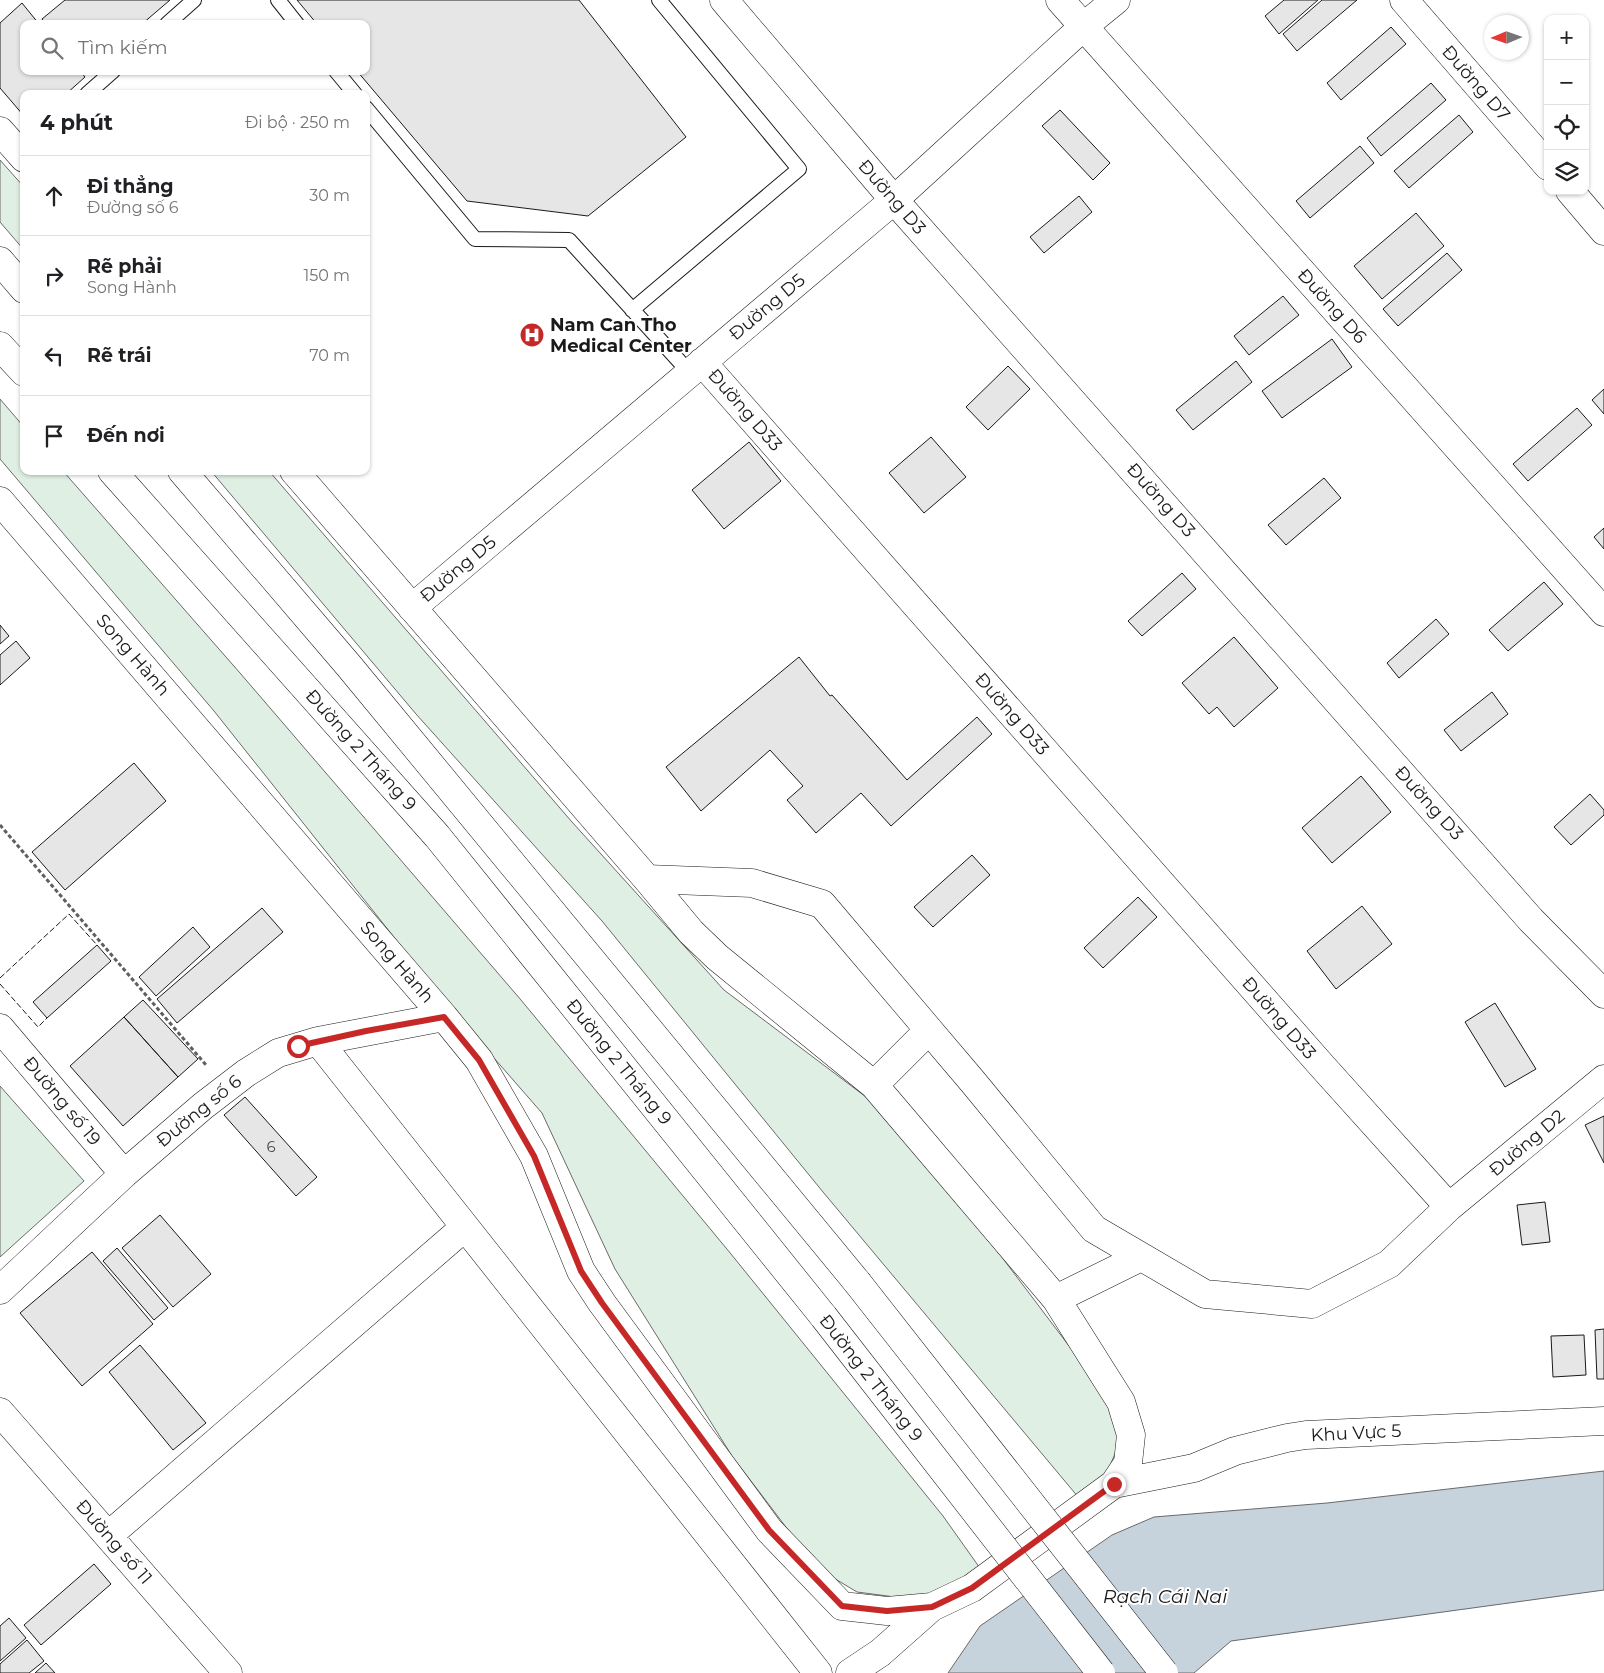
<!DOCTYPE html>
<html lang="vi">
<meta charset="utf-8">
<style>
:root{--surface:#fff;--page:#f2f2f2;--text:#202124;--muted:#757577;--line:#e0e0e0}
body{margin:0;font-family:Montserrat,sans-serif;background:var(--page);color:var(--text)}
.controls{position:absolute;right:15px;top:15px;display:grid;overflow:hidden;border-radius:10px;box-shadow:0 1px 4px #0004}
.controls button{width:45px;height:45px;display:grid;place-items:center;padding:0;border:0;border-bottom:1px solid var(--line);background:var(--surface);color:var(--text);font:25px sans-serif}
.compass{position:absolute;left:1484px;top:15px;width:45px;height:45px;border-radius:50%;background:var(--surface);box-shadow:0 1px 4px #0004;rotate:268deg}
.stop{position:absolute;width:15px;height:15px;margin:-11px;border:4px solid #c62828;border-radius:50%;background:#fff}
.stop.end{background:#c62828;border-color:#fff;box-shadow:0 1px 5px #0008}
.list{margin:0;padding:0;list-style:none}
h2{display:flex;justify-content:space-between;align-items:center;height:65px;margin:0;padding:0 20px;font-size:21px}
h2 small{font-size:16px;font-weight:400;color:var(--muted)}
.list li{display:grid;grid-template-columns:32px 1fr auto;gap:15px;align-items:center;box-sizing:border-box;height:80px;padding:0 20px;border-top:1px solid var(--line)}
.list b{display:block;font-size:19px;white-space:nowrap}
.list p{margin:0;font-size:16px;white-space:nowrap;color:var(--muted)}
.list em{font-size:16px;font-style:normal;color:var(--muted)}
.icon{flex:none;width:28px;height:28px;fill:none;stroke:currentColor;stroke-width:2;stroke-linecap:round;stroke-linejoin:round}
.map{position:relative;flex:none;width:1604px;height:1673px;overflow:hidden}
.search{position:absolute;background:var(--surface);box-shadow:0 1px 4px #0004;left:20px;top:20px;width:350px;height:55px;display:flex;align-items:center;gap:12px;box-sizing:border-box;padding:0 18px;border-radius:10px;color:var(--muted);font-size:19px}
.panel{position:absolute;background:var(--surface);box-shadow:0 1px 4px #0004;left:20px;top:90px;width:350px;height:385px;border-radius:10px}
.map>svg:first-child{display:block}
.green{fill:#e0efe3;stroke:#6a6a6a}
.water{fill:#c6d2dc;stroke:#6a6a6a}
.building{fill:#e6e6e6;stroke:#1a1a1a}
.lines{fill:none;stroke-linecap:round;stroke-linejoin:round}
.lane-casing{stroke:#1a1a1a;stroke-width:16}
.street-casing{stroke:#1a1a1a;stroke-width:29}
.highway-casing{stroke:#1a1a1a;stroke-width:29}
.path{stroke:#5f5f5f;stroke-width:3;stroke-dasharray:4 2.5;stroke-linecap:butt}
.lane{stroke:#fff;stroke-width:14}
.street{stroke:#fff;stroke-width:28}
.highway{stroke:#fff;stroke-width:28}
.highway-bridge-casing{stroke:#1a1a1a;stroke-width:29;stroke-linecap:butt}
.highway-bridge{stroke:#fff;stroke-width:28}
.fence{stroke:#1a1a1a;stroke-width:1;stroke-dasharray:6 2.5;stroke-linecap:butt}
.route{stroke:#c62828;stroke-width:6}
.labels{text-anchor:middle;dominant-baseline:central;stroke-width:4;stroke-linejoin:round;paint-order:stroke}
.number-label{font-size:15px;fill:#4d4d4d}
.street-label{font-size:18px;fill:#1a1a1a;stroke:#fff}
.poi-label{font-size:18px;font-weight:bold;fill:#1a1a1a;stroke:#fff;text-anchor:start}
.water-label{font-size:19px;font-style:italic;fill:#1a1a1a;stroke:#fff}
</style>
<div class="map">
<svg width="1604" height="1673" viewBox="0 0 1604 1673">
<rect width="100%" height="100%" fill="#fff"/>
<path class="green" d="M0,160L24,187V250L0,222Z
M0,399L24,427V471H63L240,673L521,1000L731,1254L943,1516L982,1571L918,1600L857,1592L817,1568L732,1456L615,1269L542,1113L452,1010L214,711L0,459Z
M211,471H269L572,822L724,990L878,1106L1001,1256L1088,1371L1116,1414L1120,1442L1106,1475L1079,1498L823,1192L602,921L416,714Z
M0,1086L84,1181L0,1257Z"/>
<path class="water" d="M1604,1471V1590L1231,1641L1194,1673H948L980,1626L1112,1535L1154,1517L1327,1503Z"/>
<path class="building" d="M65,0H170L142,24H46L42,19Z
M297,0H579L686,137L588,216L467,201L357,71H366V24H317Z
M1284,0H1318L1279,34L1265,16Z
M1322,0H1357L1297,51L1283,34Z
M22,3L39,24H24V71H80L85,77L66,94H24V116L0,88V23Z
M1391,27L1406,44L1341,100L1327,83Z
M1431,83L1446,100L1381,156L1367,138Z
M1060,110L1110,163L1093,180L1042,126Z
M1459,115L1473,132L1409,188L1394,171Z
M1360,146L1374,163L1310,218L1296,201Z
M1079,196L1092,212L1044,253L1030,237Z
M1416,213L1444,246L1382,299L1354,266Z
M1447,253L1462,270L1398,326L1383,309Z
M1283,296L1299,315L1249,355L1234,336Z
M1332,339L1352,367L1282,418L1262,391Z
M1236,361L1252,382L1193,430L1176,410Z
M1008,366L1030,389L988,430L966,407Z
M1604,389V414L1592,400Z
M1577,408L1592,425L1528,481L1513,464Z
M931,437L966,477L924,513L889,473Z
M749,442L781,481L724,529L692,490Z
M1324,478L1341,498L1286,545L1268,525Z
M1604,528V549L1594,537Z
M1182,573L1196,589L1142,636L1128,621Z
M1544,582L1563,604L1508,651L1489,630Z
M1436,619L1449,634L1399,678L1387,663Z
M0,625L9,636L0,644Z
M1234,637L1278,688L1234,727L1217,707L1209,714L1182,683Z
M16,641L30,658L0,685V655Z
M799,657L830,696L832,695L907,780L977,717L992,734L891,826L861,793L816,833L787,800L803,786L770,750L701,811L666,767Z
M1492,692L1508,714L1461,751L1444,730Z
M134,763L166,801L65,890L32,852Z
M1361,776L1391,812L1332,863L1302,828Z
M1590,794L1604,810V815L1571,845L1554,827Z
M972,855L990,875L933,927L914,907Z
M1138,897L1157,917L1103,968L1084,948Z
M1362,906L1392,944L1336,989L1307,951Z
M262,908L283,932L177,1023L157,999Z
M193,927L210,947L156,996L139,977Z
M97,945L111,961L47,1018L33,1002Z
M143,1000L198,1059L178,1077L124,1017Z
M1495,1003L1536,1069L1505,1087L1465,1022Z
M124,1017L178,1077L123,1126L70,1066Z
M245,1097L317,1177L296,1196L224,1115Z
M1604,1116V1163L1585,1125Z
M1545,1202L1550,1242L1522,1245L1517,1205Z
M160,1215L211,1274L173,1307L122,1248Z
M117,1248L168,1308L154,1320L103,1261Z
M92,1252L153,1324L82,1386L20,1313Z
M1604,1329V1379H1597L1595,1330Z
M1584,1335L1586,1375L1553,1377L1551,1336Z
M140,1345L206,1423L173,1450L109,1372Z
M94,1564L111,1584L41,1645L24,1625Z
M9,1618L26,1638L0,1661V1626Z
M27,1640L44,1661L29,1673H0V1664Z
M46,1663L55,1673H35Z"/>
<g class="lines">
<defs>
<path id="lane" d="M278,0L297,24
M167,24L194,0
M336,71L355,94
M87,94L113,71
M366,108L475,239L569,240L690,373
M632,310L799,169L659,0"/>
<path id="street" d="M724,0L894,200L1531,920L1604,994
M1060,0L1604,612
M1404,0L1548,166
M0,131L24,158
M1570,191L1604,231
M702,362L1322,1066L1449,1207
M294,471L647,879L752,883L822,904L973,1082L1094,1229L1205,1294L1312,1304L1389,1264L1449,1207L1604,1079
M0,501L444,1017L479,1060L534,1156L581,1271L602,1303L769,1530L842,1606L887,1611L932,1607L972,1588L1114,1484L1128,1463L1131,1435L1121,1402L1056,1299L874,1085L717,957L691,932L647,879
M412,608L894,200L1083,27L1116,0
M0,1028L124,1174
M318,1041L818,1673
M874,1085L929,1030
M0,1290L124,1174L203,1106L246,1073L278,1053L318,1041L444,1017
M1056,1299L1141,1257
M0,1412L228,1673
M1114,1484L1194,1468L1235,1451L1287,1438L1306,1435L1604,1421
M109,1535L465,1227
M850,1673L880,1653L932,1607"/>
<path id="highway" d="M0,261L24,289
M0,346L24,372
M112,471L437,836L824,1317
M182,471L349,666L857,1282"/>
</defs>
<use href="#lane" class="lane-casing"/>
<use href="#street" class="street-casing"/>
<use href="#highway" class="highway-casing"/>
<path class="path" d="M0,825L206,1065"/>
<use href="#lane" class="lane"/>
<use href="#street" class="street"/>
<use href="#highway" class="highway"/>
<defs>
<path id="highway-bridge" d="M857,1282L1164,1673
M824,1317L1101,1673"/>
</defs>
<use href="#highway-bridge" class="highway-bridge-casing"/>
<use href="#highway-bridge" class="highway-bridge"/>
<path class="fence" d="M0,978L69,914L97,945
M0,984L38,1027L47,1018"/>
</g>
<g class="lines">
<path class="route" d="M298,1046L366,1031L444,1017L479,1060L534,1156L581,1271L602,1303L769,1530L842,1606L887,1611L932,1607L972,1588L1114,1484"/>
</g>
<defs>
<symbol id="hospital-disc" viewBox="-11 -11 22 22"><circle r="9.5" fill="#c62828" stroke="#fff"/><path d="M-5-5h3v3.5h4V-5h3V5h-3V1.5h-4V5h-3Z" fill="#fff"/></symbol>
</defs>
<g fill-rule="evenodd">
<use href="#hospital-disc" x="518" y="321" width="28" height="28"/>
</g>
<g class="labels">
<g class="number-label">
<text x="271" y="1146">6</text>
</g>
<g class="street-label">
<text transform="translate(1476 83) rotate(49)">Đường D7</text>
<text transform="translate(892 197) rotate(49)">Đường D3</text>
<text transform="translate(1332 306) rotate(48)">Đường D6</text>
<text transform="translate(767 307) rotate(-40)">Đường D5</text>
<text transform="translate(745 410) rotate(49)">Đường D33</text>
<text transform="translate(1161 500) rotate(48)">Đường D3</text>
<text transform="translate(458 569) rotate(-40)">Đường D5</text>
<text transform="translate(133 655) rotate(49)">Song Hành</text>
<text transform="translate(1012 714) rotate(49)">Đường D33</text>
<text transform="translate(361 750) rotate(48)">Đường 2 Tháng 9</text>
<text transform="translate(1429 803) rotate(48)">Đường D3</text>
<text transform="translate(397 962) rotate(49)">Song Hành</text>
<text transform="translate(1279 1018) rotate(49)">Đường D33</text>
<text transform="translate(619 1062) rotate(51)">Đường 2 Tháng 9</text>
<text transform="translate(62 1101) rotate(50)">Đường số 19</text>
<text transform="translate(199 1111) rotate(-39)">Đường số 6</text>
<text transform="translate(1527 1143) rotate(-40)">Đường D2</text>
<text transform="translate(871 1378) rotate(52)">Đường 2 Tháng 9</text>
<text transform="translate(1356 1433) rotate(-3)">Khu Vực 5</text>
<text transform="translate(114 1542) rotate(49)">Đường số 11</text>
</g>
<g class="poi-label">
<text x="550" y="325">Nam Can Tho<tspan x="550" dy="21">Medical Center</tspan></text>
</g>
<g class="water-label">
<text x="1165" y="1596">Rạch Cái Nai</text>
</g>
</g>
</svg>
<div class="controls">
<button>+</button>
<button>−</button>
<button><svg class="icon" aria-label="locate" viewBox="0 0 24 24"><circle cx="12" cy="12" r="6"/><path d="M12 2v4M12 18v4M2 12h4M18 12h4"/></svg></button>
<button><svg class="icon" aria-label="layers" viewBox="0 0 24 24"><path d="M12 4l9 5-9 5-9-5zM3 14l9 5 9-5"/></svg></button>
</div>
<svg class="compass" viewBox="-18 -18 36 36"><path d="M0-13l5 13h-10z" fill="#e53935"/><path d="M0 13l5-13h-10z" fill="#757577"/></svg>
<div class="stop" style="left:298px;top:1046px"></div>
<div class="stop end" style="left:1114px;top:1484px"></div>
<div class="search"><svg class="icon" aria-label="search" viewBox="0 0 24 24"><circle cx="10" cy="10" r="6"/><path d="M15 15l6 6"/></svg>Tìm kiếm</div>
<section class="panel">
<h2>4 phút<small>Đi bộ · 250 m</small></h2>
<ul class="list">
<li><svg class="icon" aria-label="ahead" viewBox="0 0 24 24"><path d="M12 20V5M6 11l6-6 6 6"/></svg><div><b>Đi thẳng</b><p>Đường số 6</p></div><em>30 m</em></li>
<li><svg class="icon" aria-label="right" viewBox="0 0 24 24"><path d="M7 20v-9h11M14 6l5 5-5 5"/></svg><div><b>Rẽ phải</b><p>Song Hành</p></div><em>150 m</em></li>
<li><svg class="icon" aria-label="left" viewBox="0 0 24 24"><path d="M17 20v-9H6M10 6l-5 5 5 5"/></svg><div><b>Rẽ trái</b></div><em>70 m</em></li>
<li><svg class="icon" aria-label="arrive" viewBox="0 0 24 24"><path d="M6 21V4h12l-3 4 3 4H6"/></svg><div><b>Đến nơi</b></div></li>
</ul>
</section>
</div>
